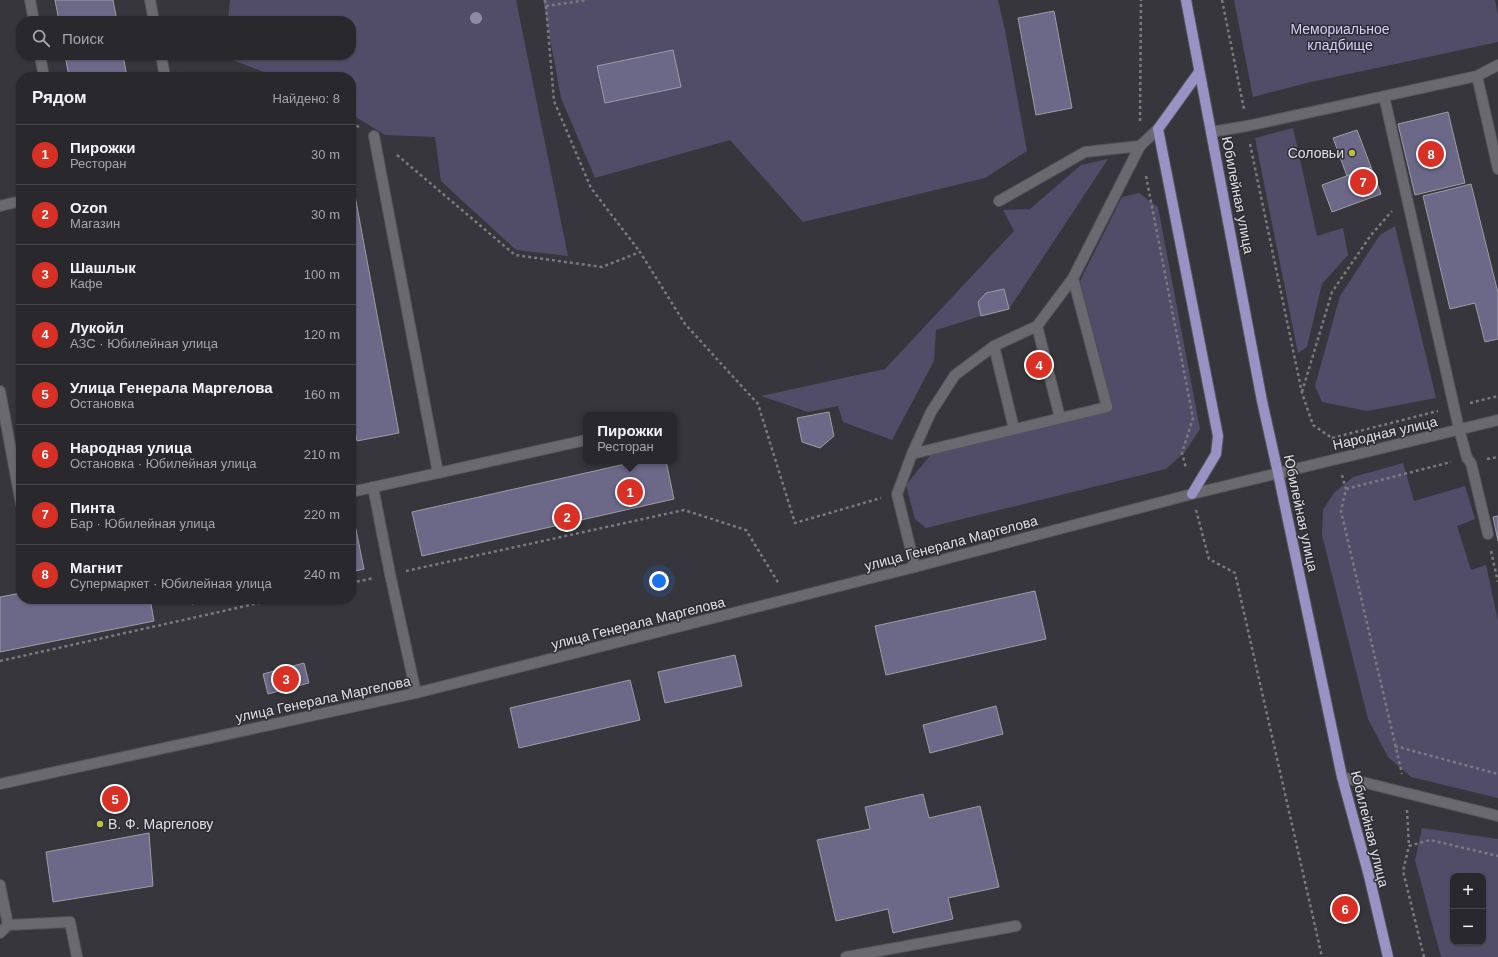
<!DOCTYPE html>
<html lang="ru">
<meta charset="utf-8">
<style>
:root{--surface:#29282d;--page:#353439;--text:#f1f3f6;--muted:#a5a6aa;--line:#454449;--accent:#d93025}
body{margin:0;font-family:Arial,sans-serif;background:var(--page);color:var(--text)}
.controls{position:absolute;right:12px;bottom:12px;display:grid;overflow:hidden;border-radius:8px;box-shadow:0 1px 3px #0004}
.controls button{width:36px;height:36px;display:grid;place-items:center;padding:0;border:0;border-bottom:1px solid var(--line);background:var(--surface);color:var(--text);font:20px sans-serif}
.you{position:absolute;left:659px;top:581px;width:14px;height:14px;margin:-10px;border:3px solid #fff;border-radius:50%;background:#1a73e8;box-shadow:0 0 0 6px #1a73e833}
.badge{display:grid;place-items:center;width:26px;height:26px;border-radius:50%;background:var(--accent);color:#fff;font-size:13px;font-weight:700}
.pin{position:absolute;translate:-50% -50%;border:2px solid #fff;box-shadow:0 1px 4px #0006}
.popup{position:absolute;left:583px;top:412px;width:94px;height:52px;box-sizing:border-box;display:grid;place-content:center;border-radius:8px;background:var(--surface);filter:drop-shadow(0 1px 3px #0005);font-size:13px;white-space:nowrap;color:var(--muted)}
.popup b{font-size:15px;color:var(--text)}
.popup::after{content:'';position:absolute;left:50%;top:100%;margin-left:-8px;border:8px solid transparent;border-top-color:var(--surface)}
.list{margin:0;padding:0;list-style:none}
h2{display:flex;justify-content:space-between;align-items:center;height:52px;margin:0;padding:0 16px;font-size:17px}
h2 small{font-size:13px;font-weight:400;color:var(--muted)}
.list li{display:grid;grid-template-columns:26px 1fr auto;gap:12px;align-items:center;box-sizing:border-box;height:60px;padding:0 16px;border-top:1px solid var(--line)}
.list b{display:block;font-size:15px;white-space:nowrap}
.list p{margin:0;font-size:13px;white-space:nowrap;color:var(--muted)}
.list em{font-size:13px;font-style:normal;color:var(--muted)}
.icon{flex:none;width:22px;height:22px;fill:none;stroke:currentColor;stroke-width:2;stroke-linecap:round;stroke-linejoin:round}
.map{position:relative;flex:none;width:1498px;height:957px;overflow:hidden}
.search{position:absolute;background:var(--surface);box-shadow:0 1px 3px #0004;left:16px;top:16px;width:340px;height:44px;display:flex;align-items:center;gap:10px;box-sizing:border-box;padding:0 14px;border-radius:16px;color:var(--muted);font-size:15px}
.panel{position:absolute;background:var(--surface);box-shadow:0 1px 3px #0004;left:16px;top:72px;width:340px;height:532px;border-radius:16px}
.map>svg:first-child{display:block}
.green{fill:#514d68;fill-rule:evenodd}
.building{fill:#6c6888;stroke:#9e9da4}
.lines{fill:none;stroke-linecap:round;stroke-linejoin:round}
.lane-casing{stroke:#545459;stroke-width:12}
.street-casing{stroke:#545459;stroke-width:12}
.secondary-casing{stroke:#545459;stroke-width:12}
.primary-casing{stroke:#545459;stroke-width:12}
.path{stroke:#7b7a7f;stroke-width:2.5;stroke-dasharray:3 3;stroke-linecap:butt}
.lane{stroke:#6a696f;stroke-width:10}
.street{stroke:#6a696f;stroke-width:10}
.secondary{stroke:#6a696f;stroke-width:10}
.primary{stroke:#9992c4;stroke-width:10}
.tree{fill:#8e8ba7}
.poi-dot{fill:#bdbf43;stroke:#2d2c32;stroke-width:1.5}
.labels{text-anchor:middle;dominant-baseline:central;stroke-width:3;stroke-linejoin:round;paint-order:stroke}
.park-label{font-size:14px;fill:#d5d0fe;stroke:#2d2c32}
.poi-label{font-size:14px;fill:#e0e0e3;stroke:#2d2c32;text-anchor:end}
.street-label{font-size:14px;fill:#e0e0e3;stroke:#2d2c32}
</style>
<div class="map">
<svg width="1498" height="957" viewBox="0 0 1498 957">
<rect width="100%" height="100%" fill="#37363c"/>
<path class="green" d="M230,0H516L568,256L516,250L441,181L435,137L385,135L351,114V77H277L225,57V55H351V21H228Z
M543,0H998L1005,30L1027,151L985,178L803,222L730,140L595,178L561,98Z
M1234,0H1495L1498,14V42L1311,82L1253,97Z
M1293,128L1317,236L1343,228L1348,255L1322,284L1307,347L1298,353L1255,138Z
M1108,159L1009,309L1004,289L986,293L978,302L981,316L936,330L934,361L892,440L843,422L838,406L808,412L761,396L885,369L1014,231L1003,210L1030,209L1081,165Z
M1139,193L1158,207L1200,429L1185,452L1166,469L926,528L915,519L906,485L933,452L1113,407L1080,281L1122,197Z
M1395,226L1436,398L1367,411L1322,402L1315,386L1340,296L1380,235Z
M1403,463L1414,501L1465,486L1475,519L1457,526L1471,570L1486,565L1498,621V798L1411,777L1388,757L1368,719L1322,535L1323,510L1334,493L1353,477Z
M1422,828L1498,839V957H1441L1415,860ZM1453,876H1483V942H1453Z"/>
<path class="building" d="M55,0H113L117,21H59Z
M1054,11L1072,108L1036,115L1018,18Z
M673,50L681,87L605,103L597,66Z
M65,55H123L127,77H69Z
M1448,112L1465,183L1415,195L1398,124Z
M1357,130L1371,167L1347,176L1333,138Z
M1371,167L1381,194L1332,212L1322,185Z
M351,174L399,433L357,441L351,408Z
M1471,184L1498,293V339L1485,342L1475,303L1450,309L1423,196Z
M1004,289L1009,309L981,316L978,302L986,293Z
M829,412L834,436L820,448L802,442L797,418Z
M639,461H666L674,499L422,556L412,512Z
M1498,516V541L1493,517Z
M355,525L364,569L351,572V526Z
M1035,591L1046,639L886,675L875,626Z
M21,593V599H150L154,621L0,652V597Z
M191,599H216L192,604Z
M735,655L742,686L665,703L658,672Z
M304,663L309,683L268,694L263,674Z
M630,680L640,720L519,748L510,708Z
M996,706L1003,734L930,753L923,725Z
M923,794L929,818L980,806L999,887L948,898L953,919L893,933L888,909L836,921L817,840L870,829L865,807Z
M149,833L153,886L53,902L46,852Z"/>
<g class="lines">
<defs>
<path id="lane" d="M30,0L34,21
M40,55L44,77
M999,201L1085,152L1140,146
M1037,326L1060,418
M994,346L1014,429
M1459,429L1467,458L1471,463L1488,534
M912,454L1107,407L1073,278
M438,473L586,440
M373,487L390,574L416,693
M915,567L897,494L912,454L931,412L955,375L994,346L1037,326L1073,278L1140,146L1158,129
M0,885L8,925L0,933
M8,925L70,922L77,957
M846,957L1016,926"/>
<path id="street" d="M150,0L154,21
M161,55L165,77
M1477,76L1498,169
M1384,96L1459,429
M1211,132L1247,126L1477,76L1498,65
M0,206L21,201
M0,391L21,504
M351,492L438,473L374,136
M1342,777L1498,816"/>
<path id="secondary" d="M0,784L416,693L915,567L1192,494L1498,420"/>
<path id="primary" d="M1186,0L1262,401L1278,473L1342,777L1369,876L1388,957
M1192,494L1216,454L1218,436L1158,129L1199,72"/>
</defs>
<use href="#lane" class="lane-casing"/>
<use href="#street" class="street-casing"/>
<use href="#secondary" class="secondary-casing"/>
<use href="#primary" class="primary-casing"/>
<path class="path" d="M545,0L546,6L588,0
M1222,0L1244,109
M546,6L554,101L591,188L640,252
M182,73L202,77
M1140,121L1141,0
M351,123L359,127
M1250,144L1302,393L1313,425L1332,438L1333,441
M397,155L515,255L602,267L640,252L685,324L758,404L795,523L881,498
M1146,176L1193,418L1182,453L1186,468
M1302,392L1332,292L1371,235L1392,211
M1470,403L1498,396
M1332,438L1438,411
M1487,459L1498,457
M1342,475L1346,489L1341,511L1402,774
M1346,489L1451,462
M1196,510L1209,559L1235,573L1322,957
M1491,551L1498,582
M406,571L684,510L746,530L779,584
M351,583L374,578
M0,661L277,599
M1395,746L1498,774
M1407,810L1409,846
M1424,957L1403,871L1409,846L1430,840L1498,856"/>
<use href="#lane" class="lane"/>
<use href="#street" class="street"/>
<use href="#secondary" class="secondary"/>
<use href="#primary" class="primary"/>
</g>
<circle class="tree" cx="476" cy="18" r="6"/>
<g class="poi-dot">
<circle cx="1352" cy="153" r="4"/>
<circle cx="100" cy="824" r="4"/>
</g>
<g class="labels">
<g class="park-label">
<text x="1340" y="29">Мемориальное<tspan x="1340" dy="16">кладбище</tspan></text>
</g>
<g class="poi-label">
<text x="1344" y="153">Соловьи</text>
<text x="108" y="824" text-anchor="start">В. Ф. Маргелову</text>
</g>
<g class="street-label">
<text transform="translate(1238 195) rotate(79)">Юбилейная улица</text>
<text transform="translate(1385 433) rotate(-13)">Народная улица</text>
<text transform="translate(1301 513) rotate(78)">Юбилейная улица</text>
<text transform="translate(951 543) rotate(-15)">улица Генерала Маргелова</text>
<text transform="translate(638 623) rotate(-14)">улица Генерала Маргелова</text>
<text transform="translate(323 699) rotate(-12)">улица Генерала Маргелова</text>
<text transform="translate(1370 829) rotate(76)">Юбилейная улица</text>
</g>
</g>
</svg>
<div class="controls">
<button>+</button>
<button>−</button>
</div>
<div class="you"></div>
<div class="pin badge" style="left:630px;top:492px">1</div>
<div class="popup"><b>Пирожки</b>Ресторан</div>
<div class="pin badge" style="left:567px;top:517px">2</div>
<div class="pin badge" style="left:286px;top:679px">3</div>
<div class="pin badge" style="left:1039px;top:365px">4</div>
<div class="pin badge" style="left:115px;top:799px">5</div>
<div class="pin badge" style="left:1345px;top:909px">6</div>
<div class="pin badge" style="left:1363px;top:182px">7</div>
<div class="pin badge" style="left:1431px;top:154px">8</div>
<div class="search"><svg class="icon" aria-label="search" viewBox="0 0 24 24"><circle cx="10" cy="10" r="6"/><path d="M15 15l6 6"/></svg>Поиск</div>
<section class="panel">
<h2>Рядом<small>Найдено: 8</small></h2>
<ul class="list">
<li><span class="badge">1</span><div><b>Пирожки</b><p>Ресторан</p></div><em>30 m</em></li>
<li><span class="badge">2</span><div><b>Ozon</b><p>Магазин</p></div><em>30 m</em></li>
<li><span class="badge">3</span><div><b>Шашлык</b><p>Кафе</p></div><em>100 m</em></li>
<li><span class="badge">4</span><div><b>Лукойл</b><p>АЗС · Юбилейная улица</p></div><em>120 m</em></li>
<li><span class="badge">5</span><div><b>Улица Генерала Маргелова</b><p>Остановка</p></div><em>160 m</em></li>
<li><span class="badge">6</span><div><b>Народная улица</b><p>Остановка · Юбилейная улица</p></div><em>210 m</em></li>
<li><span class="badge">7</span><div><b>Пинта</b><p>Бар · Юбилейная улица</p></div><em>220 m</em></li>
<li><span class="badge">8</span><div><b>Магнит</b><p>Супермаркет · Юбилейная улица</p></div><em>240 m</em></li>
</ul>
</section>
</div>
